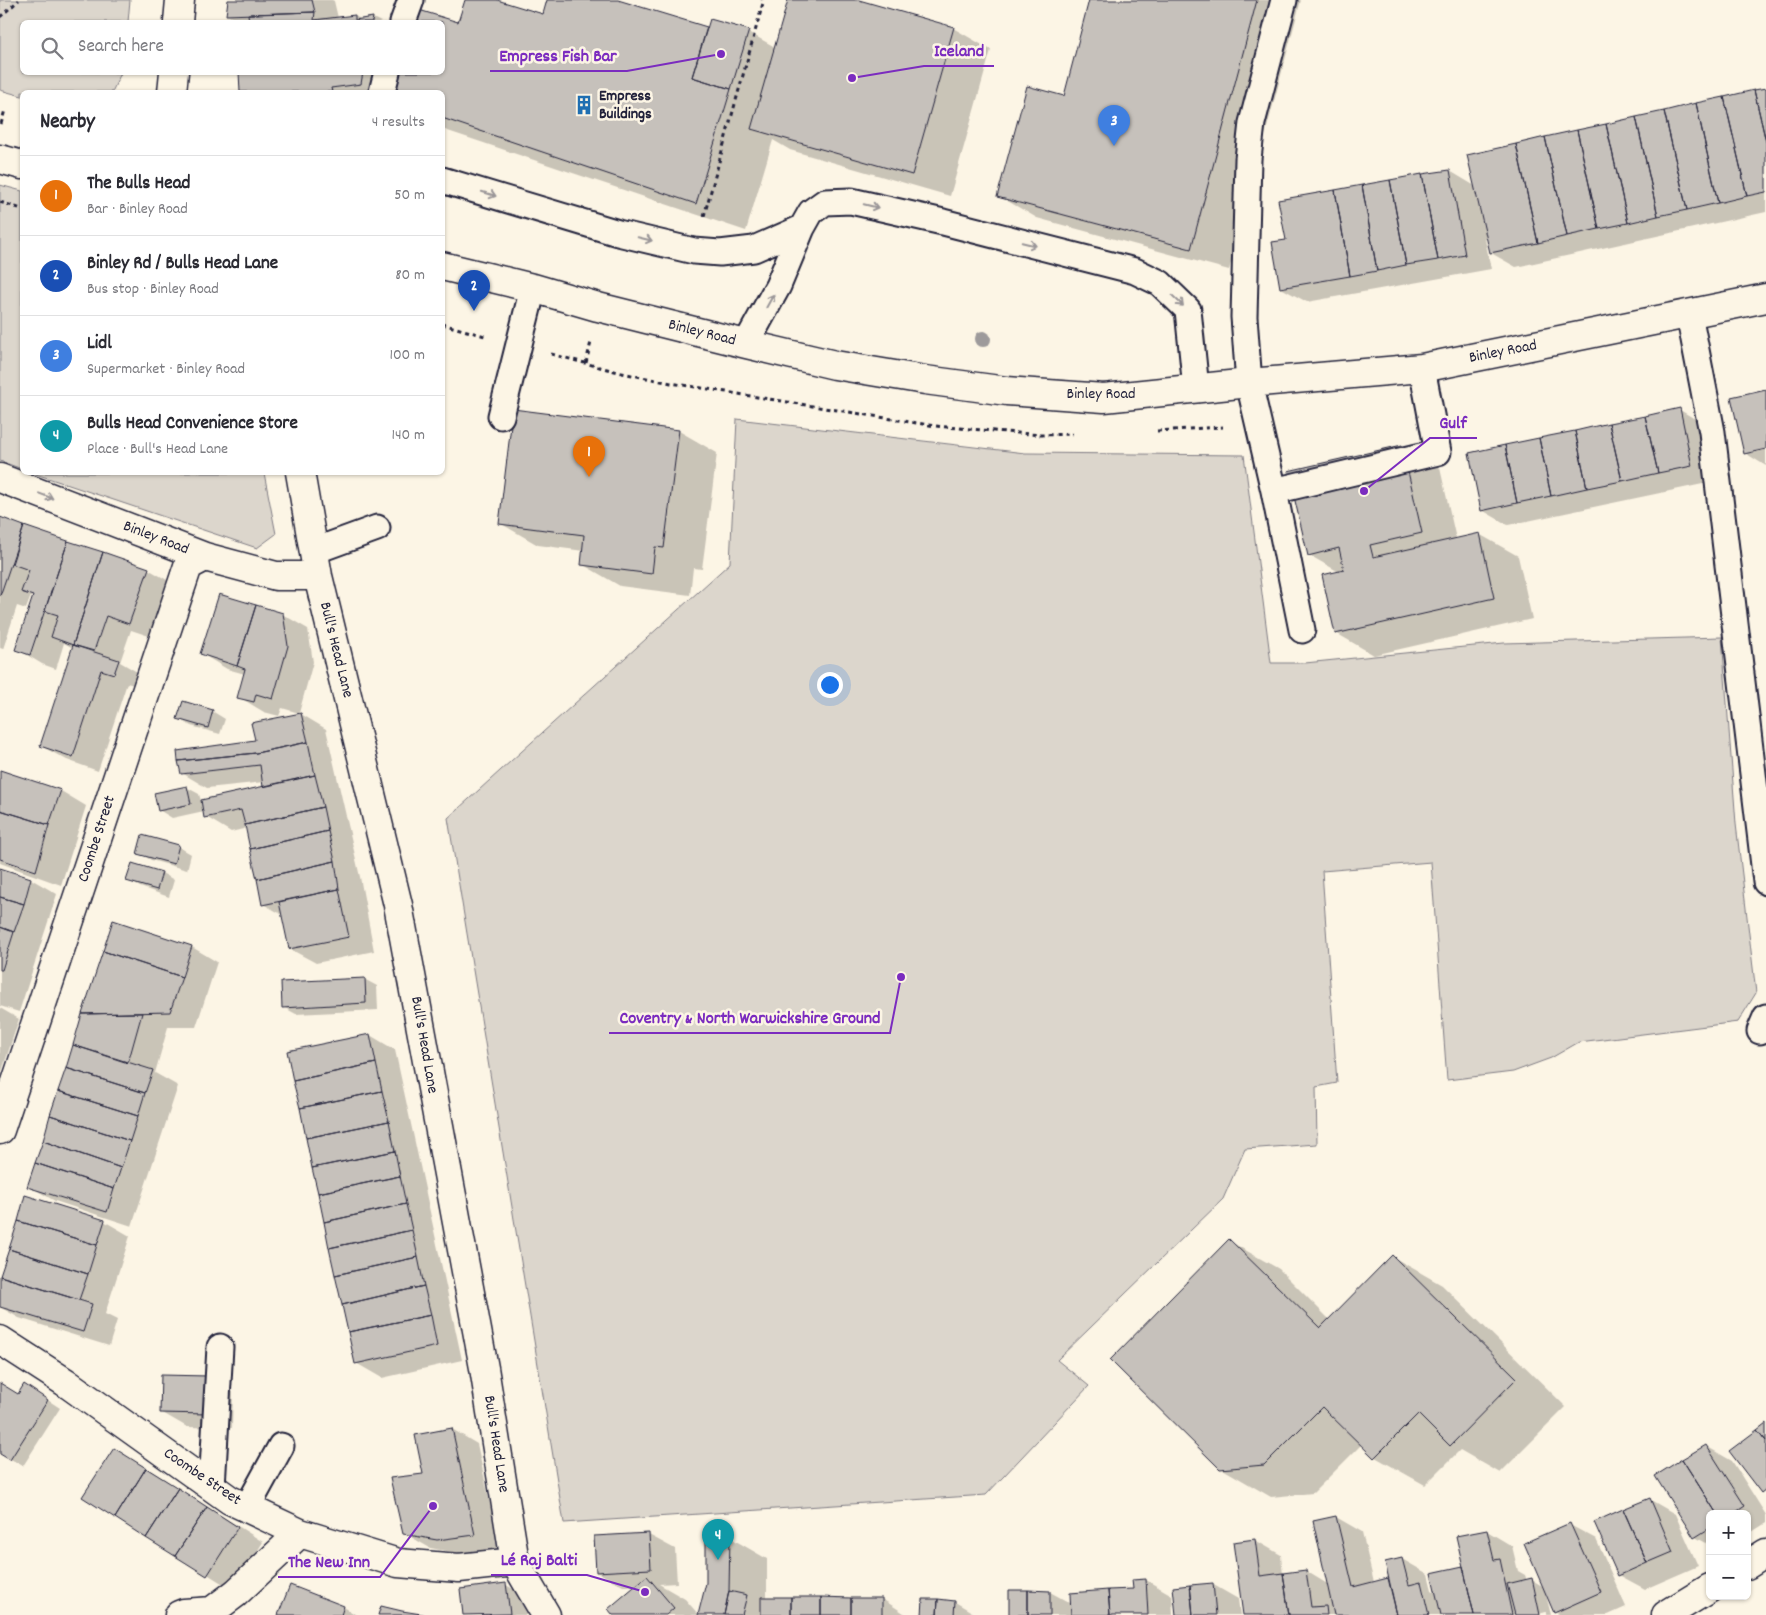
<!DOCTYPE html>
<meta charset="utf-8">
<style>
:root{--surface:#fff;--page:#f2f2f3;--text:#2b2b33;--muted:#7c7c81;--line:#e1e1e2;--accent:#0b8043}
body{margin:0;font-family:Dekko,sans-serif;background:var(--page);color:var(--text)}
.controls{position:absolute;right:15px;bottom:15px;display:grid;overflow:hidden;border-radius:8px;box-shadow:0 1px 4px #0004}
.controls button{width:45px;height:45px;display:grid;place-items:center;padding:0;border:0;border-bottom:1px solid var(--line);background:var(--surface);color:var(--text);font:25px sans-serif}
.you{position:absolute;left:829px;top:684px;width:18px;height:18px;margin:-12px;border:4px solid #fff;border-radius:50%;background:#1a73e8;box-shadow:0 0 0 8px #1a73e833}
.badge{display:grid;place-items:center;width:32px;height:32px;border-radius:50%;background:var(--accent);color:#fff;font-size:16px;font-weight:700}
.pin{position:absolute;translate:-50% -41px;filter:drop-shadow(0 1px 2px #0008)}
.pin::after{content:'';position:absolute;top:26px;width:18px;height:15px;background:inherit;clip-path:polygon(0 0,100% 0,50% 100%)}
.list{margin:0;padding:0;list-style:none}
h2{display:flex;justify-content:space-between;align-items:center;height:65px;margin:0;padding:0 20px;font-size:21px}
h2 small{font-size:16px;font-weight:400;color:var(--muted)}
.list li{display:grid;grid-template-columns:32px 1fr auto;gap:15px;align-items:center;box-sizing:border-box;height:80px;padding:0 20px;border-top:1px solid var(--line)}
.list b{display:block;font-size:19px;white-space:nowrap}
.list p{margin:0;font-size:16px;white-space:nowrap;color:var(--muted)}
.list em{font-size:16px;font-style:normal;color:var(--muted)}
.icon{flex:none;width:28px;height:28px;fill:none;stroke:currentColor;stroke-width:2;stroke-linecap:round;stroke-linejoin:round}
.map{position:relative;flex:none;width:1766px;height:1615px;overflow:hidden}
.search{position:absolute;background:var(--surface);box-shadow:0 1px 4px #0004;left:20px;top:20px;width:425px;height:55px;display:flex;align-items:center;gap:12px;box-sizing:border-box;padding:0 18px;border-radius:8px;color:var(--muted);font-size:19px}
.panel{position:absolute;background:var(--surface);box-shadow:0 1px 4px #0004;left:20px;top:90px;width:425px;height:385px;border-radius:8px}
.map>svg:first-child{display:block}
.green{fill:#dcd6cc;stroke:#7f7c84}
.shadow{fill:#0003}
.building{fill:#c6c1bb;stroke:#22223b}
.lines{fill:none;stroke-linecap:round;stroke-linejoin:round}
.service-casing{stroke:#22223b;stroke-width:29}
.minor-casing{stroke:#22223b;stroke-width:31}
.primary-casing{stroke:#22223b;stroke-width:31}
.path{stroke:#22223b;stroke-width:3;stroke-dasharray:4 4;stroke-linecap:butt}
.service{stroke:#fcf5e5;stroke-width:25}
.minor{stroke:#fcf5e5;stroke-width:28}
.primary{stroke:#fcf5e5;stroke-width:28}
.tree{fill:#9d9a9b}
.oneway{stroke:#9a9698}
.labels{text-anchor:middle;dominant-baseline:central;stroke-width:5;stroke-linejoin:round;paint-order:stroke}
.poi-label{font-size:16px;font-weight:bold;fill:#22223b;stroke:#fcf5e5;text-anchor:start}
.street-label{font-size:16px;fill:#22223b;stroke:#fcf5e5}
.leader{fill:none;stroke:#7b2cbf;stroke-width:2}
.callout-dot{fill:#7b2cbf;stroke:#fcf5e5;stroke-width:2}
.callout-label{font-size:18px;text-anchor:middle;font-weight:bold;fill:#7b2cbf;stroke:#fcf5e5;stroke-width:5;stroke-linejoin:round;paint-order:stroke}
</style>
<div class="map">
<svg width="1766" height="1615" viewBox="0 0 1766 1615">
<rect width="100%" height="100%" fill="#fcf5e5"/>
<filter id="ink" filterUnits="userSpaceOnUse"><feTurbulence type="fractalNoise" baseFrequency=".02" numOctaves="2"/><feDisplacementMap in="SourceGraphic" scale="10" xChannelSelector="R" yChannelSelector="G"/><feConvolveMatrix kernelMatrix="1 2 1 2 8 2 1 2 1" color-interpolation-filters="sRGB"/></filter>
<g filter="url(#ink)">
<path class="green" d="M0,0H130L128,22H22V72L121,73L112,92H22V96L0,90Z
M0,185L22,191V469L0,461Z
M737,419L1025,453L1244,455L1271,663H1305L1504,643L1722,637L1736,824L1756,993L1738,1022L1579,1042L1551,1058L1513,1072L1447,1080L1431,862L1322,871L1337,1083L1316,1087L1317,1144L1245,1149L1223,1199L1057,1360L1089,1386L986,1495L564,1523L448,818L730,563Z
M33,473H264L276,534L257,548Z"/>
<path class="shadow" d="M229,0H332L334,1L338,18L355,16L362,20L373,18L381,22H241L227,15Z
M466,0H493L543,16L548,0H614L708,29L748,32L775,47L789,0H854L953,28L991,50L950,196L790,150L773,140L746,231L442,129V92H242L240,72H442V22H416L419,12L459,24Z
M1091,0H1301L1229,270L1037,218L999,196L1065,98Z
M1766,89V212L1516,267L1491,253L1488,239H1485L1491,269L1307,302L1281,288L1287,241L1280,201L1450,171L1475,186Z
M1766,391V466L1745,453Z
M1680,410L1705,425L1717,481L1508,525L1482,510Z
M514,411L679,431L717,453L702,569L693,568L690,595L620,586L582,564L584,551L538,545L500,523Z
M1402,446L1440,468L1456,539L1479,534L1518,556L1532,619L1374,655L1336,633L1339,572L1309,555Z
M0,518L148,569L174,584L155,638L131,630L120,662L144,676L140,687L127,683L98,771L67,760L41,746L73,648L64,643L56,669L42,664L17,649L34,598L31,596L26,609L17,606L3,649L0,648Z
M282,614L308,629L313,662L299,713L282,708L279,716L264,712L239,697L245,674L227,669L202,654Z
M212,711L225,719L220,734L191,726L179,719Z
M301,714L326,729L360,877L374,951L316,963L290,949L283,915L263,904L247,828L231,832L206,817L204,811L172,818L159,810L186,787L199,794L201,801L265,788L264,782L207,788L182,773L257,741Z
M0,771L61,791L86,806L61,885L0,863Z
M143,836L179,847L191,854L187,870L151,860L139,853Z
M0,870L31,879L57,894L19,1012L0,1006Z
M162,873L174,880L169,897L140,887L128,880Z
M114,922L192,947L217,962L196,1027H168L155,1073L178,1086L132,1226L55,1201L29,1186Z
M364,979L377,986L378,1010L296,1014L283,1007Z
M0,1008L19,1019L0,1077Z
M370,1035L395,1050L462,1360L382,1378L356,1363Z
M26,1197L104,1221L130,1236L105,1314L117,1320L109,1346L19,1318L0,1307V1281Z
M1229,1241L1279,1269L1330,1320L1393,1257L1442,1285L1566,1407L1500,1473L1460,1450L1425,1485L1375,1457L1362,1444L1313,1493L1271,1497L1221,1468Z
M208,1377L233,1392L232,1428L187,1427L161,1412Z
M0,1384L19,1396L37,1393L60,1408L23,1466L0,1453Z
M452,1429L477,1444L500,1549L463,1554L430,1548L404,1533L424,1475Z
M1706,1446L1732,1461L1766,1515V1523L1747,1535V1514H1710V1545L1695,1537Z
M140,1464L263,1542L233,1590L84,1497Z
M1649,1499L1675,1514L1698,1566L1645,1589L1619,1575Z
M1336,1517L1362,1532L1374,1583L1390,1579L1402,1559L1428,1574L1432,1590L1437,1593L1464,1567L1487,1531L1512,1546L1518,1571L1525,1575L1527,1581L1532,1580L1544,1587L1570,1525L1596,1539L1626,1607L1608,1615H1560L1555,1612L1547,1594L1546,1595L1551,1615H1546V1612L1535,1615H1245L1255,1540L1281,1555L1283,1575L1306,1571L1329,1585Z
M649,1535L675,1549L677,1583L659,1584L685,1599L699,1615H615L638,1586H623L597,1572Z
M729,1537L767,1559V1598L882,1599L907,1615H699Z
M1146,1580L1172,1595L1173,1615H1010L1050,1592L1072,1604L1134,1590Z
M1212,1584L1238,1599L1240,1615H1177Z
M506,1585L531,1599L533,1615H464L461,1590Z
M291,1587L344,1607L356,1615H279Z
M955,1602L977,1615H923Z"/>
<path class="building" d="M228,0H312L315,12L226,15Z
M465,0H497L543,14L547,0H618L707,27L692,77L731,89L696,204L442,118V92H388L394,72H442V22H415L419,10L458,22Z
M788,0H859L954,27L912,175L751,129Z
M1089,0H1257L1191,249L997,197L1027,86L1064,96Z
M315,12L314,20L355,15V20L373,17L372,22H249L248,14Z
M710,19L749,30L731,89L692,77Z
M239,72H363L361,84L331,88L332,92H240Z
M1766,88V142L1754,90Z
M1754,90L1766,142V192L1747,196L1724,97Z
M1724,97L1747,196L1718,203L1696,103Z
M1696,103L1718,203L1687,210L1664,111Z
M1664,111L1687,210L1658,216L1636,117Z
M1636,117L1658,216L1628,223L1606,124Z
M1606,124L1628,223L1599,229L1577,130Z
M1577,130L1599,229L1567,236L1545,137Z
M1545,137L1567,236L1538,243L1516,144Z
M1516,144L1538,243L1490,253L1467,155Z
M1450,170L1465,255L1438,260L1422,174Z
M1422,174L1438,260L1406,265L1390,180Z
M1390,180L1406,265L1377,271L1362,185Z
M1362,185L1377,271L1350,276L1335,190Z
M1335,190L1350,276L1280,288L1272,242L1286,240L1278,200Z
M1766,389V449L1744,454L1731,397Z
M1680,408L1692,466L1658,473L1645,416Z
M513,409L679,430L664,548L655,547L652,574L581,565L584,535L499,524Z
M1645,416L1658,473L1622,481L1609,423Z
M1609,423L1622,481L1587,488L1575,431Z
M1575,431L1587,488L1551,496L1539,438Z
M1539,438L1551,496L1517,503L1505,445Z
M1402,445L1422,533L1370,545L1373,557L1480,533L1494,598L1335,634L1322,575L1344,570L1339,548L1308,556L1288,471Z
M1505,445L1517,503L1481,511L1469,453Z
M0,517L24,526L0,596Z
M24,526L68,541L30,655L15,650L33,596L21,592L29,570L12,564Z
M68,541L103,552L73,645L51,637L58,615L45,611Z
M103,552L149,568L129,624L106,616L94,651L73,645Z
M219,594L256,605L237,666L200,654Z
M256,605L283,613L288,646L273,699L256,694L254,702L237,698L245,669L237,666Z
M73,645L119,660L114,674L101,670L73,757L40,746Z
M183,701L213,710L208,728L177,719Z
M301,713L308,742L256,753L178,761L177,751L255,740L251,723Z
M308,742L315,775L263,787L260,765L181,774L178,761L256,753Z
M0,770L61,790L49,825L0,810Z
M315,775L323,807L245,825L241,810L204,818L201,800Z
M187,786L191,804L158,811L154,793Z
M323,807L328,831L250,849L245,825Z
M0,810L49,825L36,871L0,859Z
M328,831L335,861L257,879L250,849Z
M142,835L179,845L174,864L137,854Z
M335,861L339,889L262,905L257,879Z
M132,863L162,872L157,890L126,881Z
M0,868L31,878L24,904L0,897Z
M339,889L349,937L289,949L279,902Z
M0,897L24,904L14,932L0,927Z
M113,920L192,946L182,977L103,951Z
M0,927L14,932L2,970H0Z
M103,951L182,977L170,1012L82,1014Z
M365,978L366,1003L282,1008L281,982Z
M142,1013L128,1063L73,1045L82,1014Z
M370,1034L376,1063L293,1081L287,1051Z
M73,1045L153,1070L145,1093L66,1068Z
M376,1063L382,1091L300,1108L293,1081Z
M66,1068L145,1093L138,1116L58,1091Z
M58,1091L138,1116L130,1141L50,1115Z
M382,1091L389,1121L306,1138L300,1108Z
M50,1115L130,1141L121,1168L43,1141Z
M389,1121L395,1151L312,1168L306,1138Z
M43,1141L121,1168L114,1189L35,1163Z
M395,1151L400,1176L318,1193L312,1168Z
M35,1163L114,1189L107,1212L27,1187Z
M400,1176L406,1204L324,1222L318,1193Z
M25,1195L105,1220L97,1245L18,1221Z
M406,1204L412,1230L329,1248L324,1222Z
M18,1221L97,1245L88,1274L9,1249Z
M412,1230L418,1257L335,1275L329,1248Z
M1229,1239L1320,1328L1392,1255L1517,1378L1450,1446L1418,1414L1374,1458L1322,1407L1264,1465L1220,1469L1110,1360Z
M9,1249L88,1274L79,1300L0,1276Z
M418,1257L424,1286L342,1305L335,1275Z
M0,1276L92,1304L83,1332L0,1307Z
M424,1286L431,1315L348,1332L342,1305Z
M431,1315L437,1346L355,1364L348,1332Z
M161,1375L208,1376L207,1414L160,1413Z
M0,1383L18,1394L24,1384L48,1400L10,1460L0,1454Z
M1766,1423V1441L1757,1430Z
M452,1428L475,1535L437,1540L403,1534L390,1478L423,1474L415,1435Z
M1757,1430L1766,1441V1489L1761,1493L1729,1451Z
M1706,1445L1745,1506L1733,1514H1717L1682,1459Z
M114,1448L146,1468L115,1518L82,1497Z
M1682,1459L1717,1514H1710V1528L1694,1538L1655,1476Z
M146,1468L178,1488L146,1538L115,1518Z
M178,1488L207,1507L175,1556L146,1538Z
M1650,1498L1673,1552L1647,1563L1623,1509Z
M207,1507L238,1527L207,1576L175,1556Z
M1623,1509L1647,1563L1618,1576L1594,1522Z
M1336,1516L1353,1587L1388,1578L1397,1615H1334L1313,1521Z
M1570,1523L1601,1592L1554,1613L1524,1543Z
M1487,1530L1494,1560L1500,1559L1512,1615H1474L1456,1536Z
M649,1533L651,1569L596,1572L594,1536Z
M706,1535L730,1536L729,1591L724,1615H698L706,1583Z
M1255,1539L1260,1576L1283,1573L1289,1615H1243L1233,1542Z
M1402,1558L1409,1585L1421,1582L1429,1615H1397L1385,1562Z
M1463,1566L1474,1615H1441L1431,1573Z
M1306,1570L1311,1607L1326,1606L1327,1615H1289L1283,1573Z
M647,1576L674,1608L666,1615H613L608,1609Z
M1532,1578L1540,1615H1515L1507,1584Z
M1146,1579L1148,1615H1110L1108,1590L1133,1589L1132,1580Z
M506,1583L510,1614L463,1615L460,1589Z
M1213,1583L1216,1615H1193L1190,1585Z
M290,1585L344,1606L341,1615H278Z
M1190,1585L1193,1615H1176L1173,1587Z
M1009,1590H1028V1615H1009Z
M1028,1590L1050,1591V1615H1028Z
M1108,1590L1110,1615H1071L1070,1593Z
M729,1591L747,1595L742,1615H724Z
M761,1597H791V1615H761Z
M791,1597H821V1615H791Z
M821,1597L851,1598V1615H821Z
M851,1598H882V1615H851Z
M923,1599H938L937,1615H922Z
M938,1599L955,1601L954,1615H937Z
M381,1606L402,1611L428,1615H378Z"/>
<g class="lines">
<defs>
<path id="service" d="M1284,0L1252,123L1248,159L1244,317L1249,383L1274,491L1438,452L1422,368
M403,22L411,0
M382,92L387,72
M442,180L618,233L694,251L720,253L754,249L802,228
M1689,314L1712,432L1766,882
M746,344L778,286L802,228L811,212L825,202L851,201L943,222L1135,271L1160,283L1188,310L1196,389
M501,416L533,288
M1274,491L1302,630
M314,551L377,528
M1760,1031L1766,1017
M212,1487L220,1347
M247,1508L281,1446"/>
<path id="minor" d="M178,22L180,0
M172,92L174,72
M300,472L318,576L398,905L484,1368L515,1562L546,1615
M0,478L205,557L276,576H318
M0,1130L188,566L205,557
M0,1340L65,1382L230,1500L300,1533L398,1563L459,1568L515,1562
M1747,1565L1766,1553
M179,1615L184,1613L212,1611L236,1593L300,1533
M1666,1615L1710,1588"/>
<path id="primary" d="M0,159L22,165
M442,266L533,288L598,307L746,344L835,365L925,380L1007,391L1104,398L1249,383L1422,368L1766,298"/>
</defs>
<use href="#service" class="service-casing"/>
<use href="#minor" class="minor-casing"/>
<use href="#primary" class="primary-casing"/>
<path class="path" d="M0,17L19,0
M1,124L5,110
M0,202L22,209
M704,216L763,3L762,0
M442,324L485,336
M551,354L622,373L671,383L935,426L1041,435L1073,434
M586,363L591,342
M1157,431L1223,427"/>
<use href="#service" class="service"/>
<use href="#minor" class="minor"/>
<use href="#primary" class="primary"/>
</g>
<circle class="tree" cx="983" cy="339" r="8"/>
<defs><path id="oneway-shaft" d="M-6 0H5M1.5-3L5.5 0L1.5 3" fill="none" stroke-width="1.6" stroke-linecap="round" stroke-linejoin="round" transform="scale(1.25)"/></defs>
<g class="oneway">
<use href="#oneway-shaft" transform="translate(489 194) rotate(17)"/>
<use href="#oneway-shaft" transform="translate(871 206) rotate(13)"/>
<use href="#oneway-shaft" transform="translate(645 239) rotate(13)"/>
<use href="#oneway-shaft" transform="translate(1029 244) rotate(14)"/>
<use href="#oneway-shaft" transform="translate(770 301) rotate(-61)"/>
<use href="#oneway-shaft" transform="translate(1178 301) rotate(44)"/>
<use href="#oneway-shaft" transform="translate(46 496) rotate(21)"/>
</g>
</g>
<defs>
<symbol id="building-bare" viewBox="-9 -9 18 18"><path d="M-4-6H4V6H1V3H-1V6H-4ZM-2.5-4.3h1.7v1.8h-1.7ZM.8-4.3h1.7v1.8H.8ZM-2.5-1h1.7V.8h-1.7ZM.8-1h1.7V.8H.8Z" fill="#1f6fb2" stroke="#fcf5e5" stroke-width="2.5" paint-order="stroke"/></symbol>
</defs>
<g fill-rule="evenodd">
<use href="#building-bare" x="570" y="91" width="28" height="28"/>
</g>
<g class="labels">
<g class="poi-label">
<text x="599" y="96">Empress<tspan x="599" dy="18">Buildings</tspan></text>
</g>
<g class="street-label">
<text transform="translate(702 333) rotate(14)">Binley Road</text>
<text transform="translate(1503 352) rotate(-11)">Binley Road</text>
<text x="1101" y="394">Binley Road</text>
<text transform="translate(156 538) rotate(21)">Binley Road</text>
<text transform="translate(336 650) rotate(76)">Bull's Head Lane</text>
<text transform="translate(97 839) rotate(-72)">Coombe Street</text>
<text transform="translate(424 1045) rotate(80)">Bull's Head Lane</text>
<text transform="translate(496 1444) rotate(81)">Bull's Head Lane</text>
<text transform="translate(202 1477) rotate(34)">Coombe Street</text>
</g>
</g>
<path class="leader" d="M852 78L924 66H994M721 54L627 71H490M1364 491L1430 438H1477M901 977L890 1033H609M645 1592L587 1575H491M433 1506L380 1577H278"/>
<g class="callout-dot">
<circle cx="852" cy="78" r="5"/>
<circle cx="721" cy="54" r="5"/>
<circle cx="1364" cy="491" r="5"/>
<circle cx="901" cy="977" r="5"/>
<circle cx="645" cy="1592" r="5"/>
<circle cx="433" cy="1506" r="5"/>
</g>
<g class="callout-label">
<text x="959" y="56">Iceland</text>
<text x="558" y="61">Empress Fish Bar</text>
<text x="1453" y="428">Gulf</text>
<text x="750" y="1023">Coventry &amp; North Warwickshire Ground</text>
<text x="539" y="1565">Lé Raj Balti</text>
<text x="329" y="1567">The New Inn</text>
</g>
</svg>
<div class="controls">
<button>+</button>
<button>−</button>
</div>
<div class="you"></div>
<div class="pin badge" style="left:589px;top:477px;background:#e8710a">1</div>
<div class="pin badge" style="left:474px;top:311px;background:#1a4fb4">2</div>
<div class="pin badge" style="left:1114px;top:146px;background:#3f7fe0">3</div>
<div class="pin badge" style="left:718px;top:1560px;background:#0f9aa8">4</div>
<div class="search"><svg class="icon" aria-label="search" viewBox="0 0 24 24"><circle cx="10" cy="10" r="6"/><path d="M15 15l6 6"/></svg>Search here</div>
<section class="panel">
<h2>Nearby<small>4 results</small></h2>
<ul class="list">
<li><span class="badge" style="background:#e8710a">1</span><div><b>The Bulls Head</b><p>Bar · Binley Road</p></div><em>50 m</em></li>
<li><span class="badge" style="background:#1a4fb4">2</span><div><b>Binley Rd / Bulls Head Lane</b><p>Bus stop · Binley Road</p></div><em>80 m</em></li>
<li><span class="badge" style="background:#3f7fe0">3</span><div><b>Lidl</b><p>Supermarket · Binley Road</p></div><em>100 m</em></li>
<li><span class="badge" style="background:#0f9aa8">4</span><div><b>Bulls Head Convenience Store</b><p>Place · Bull's Head Lane</p></div><em>140 m</em></li>
</ul>
</section>
</div>
